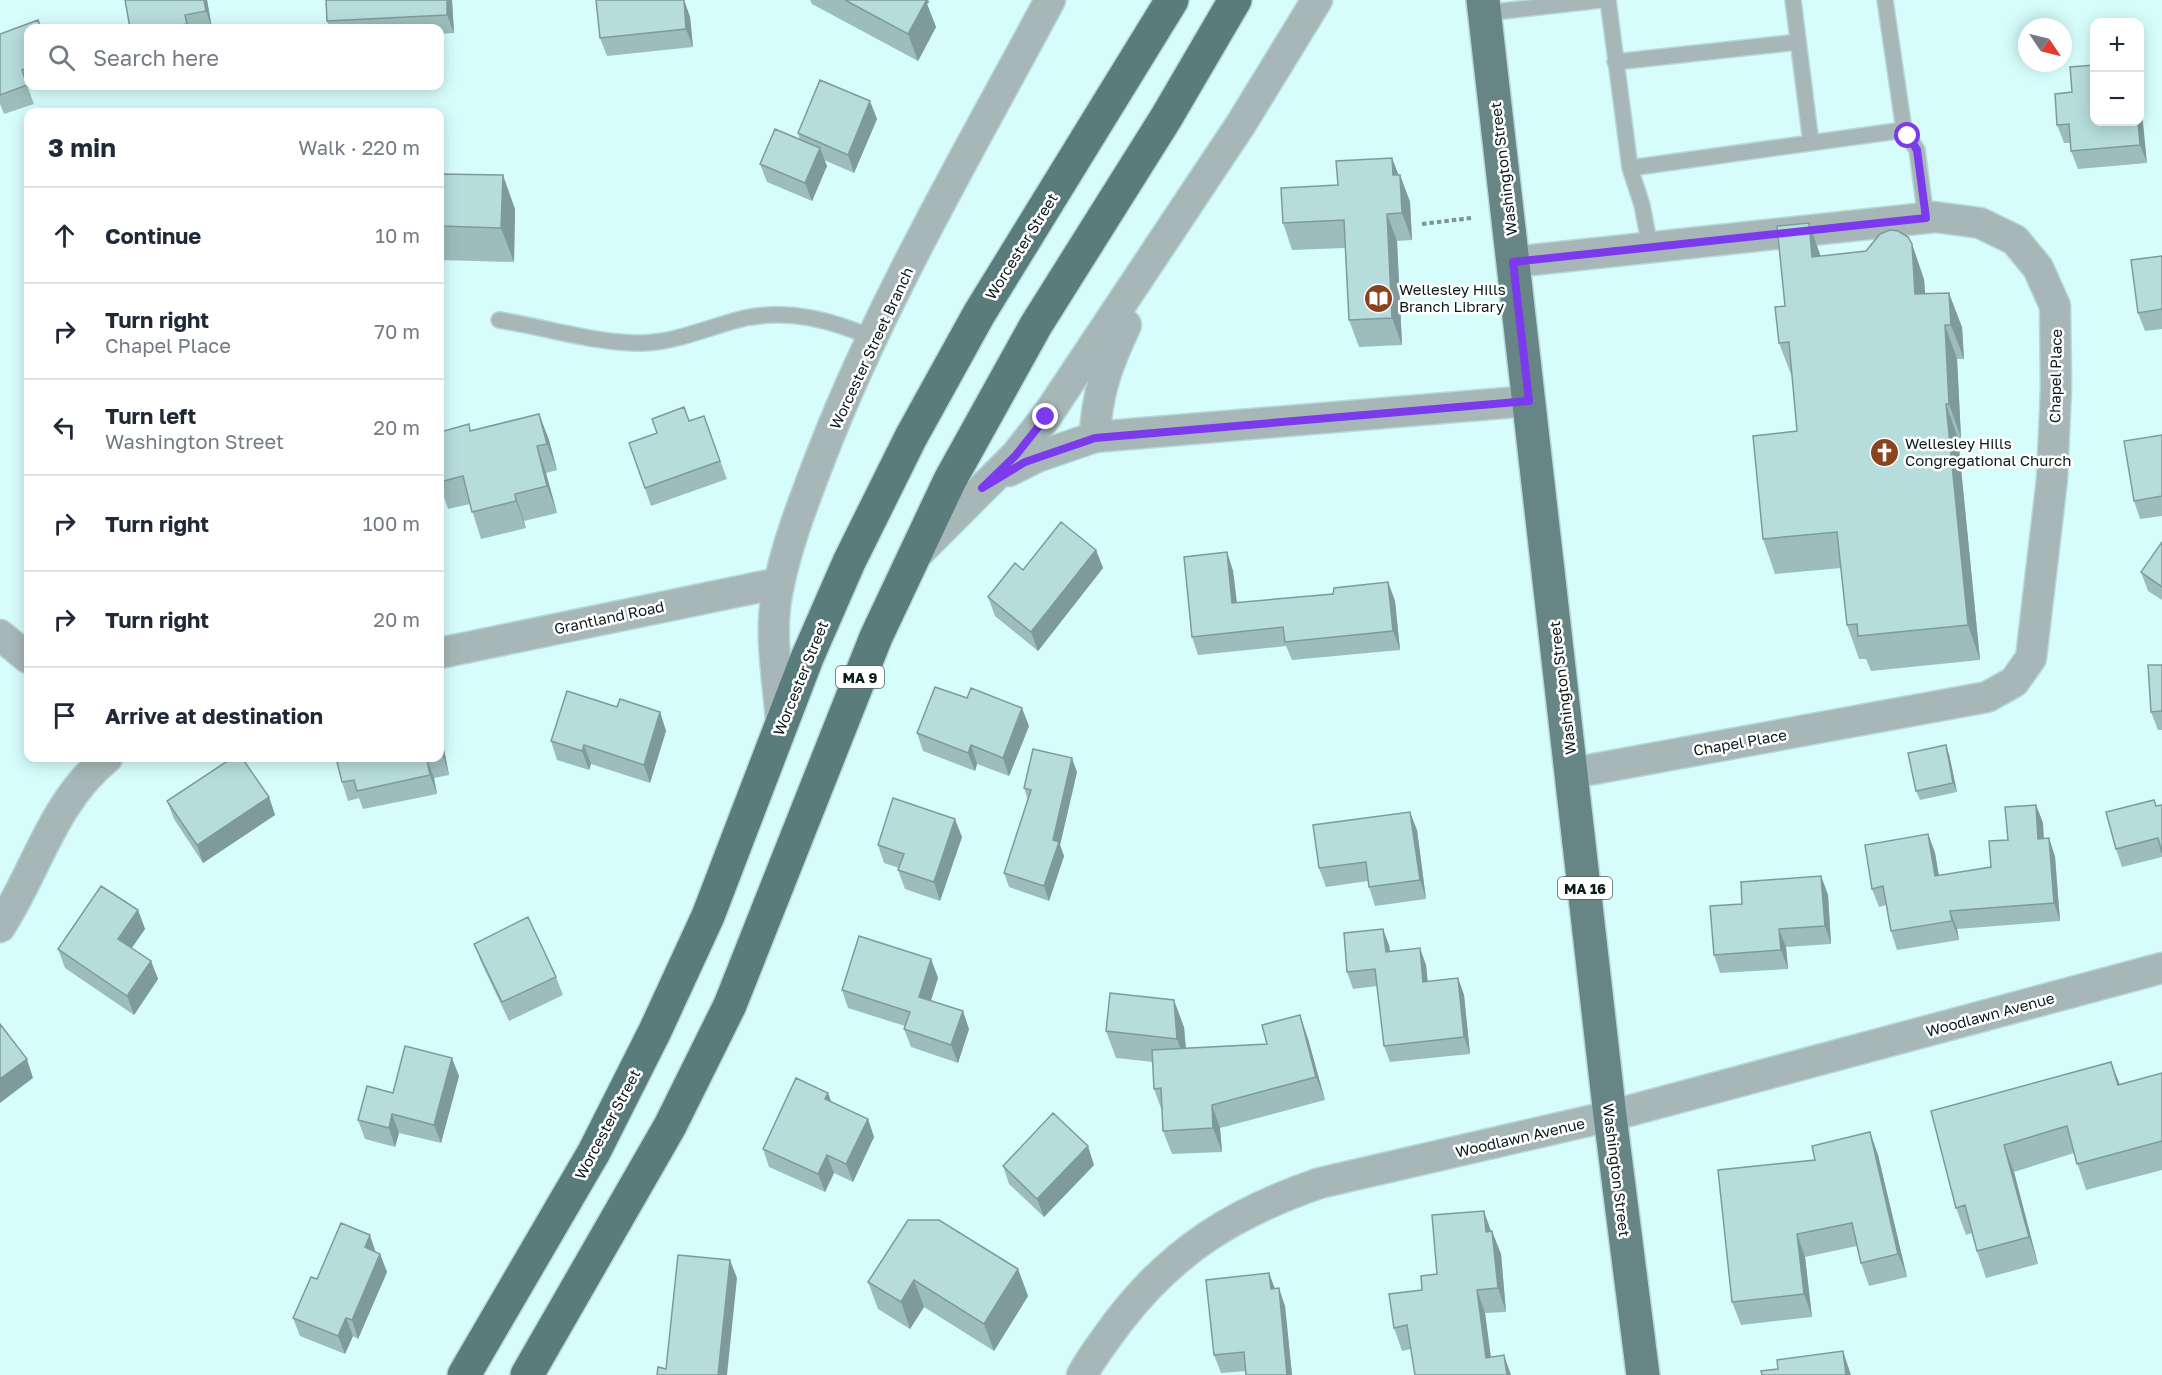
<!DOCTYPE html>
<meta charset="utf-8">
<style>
:root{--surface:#fff;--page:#f2f2f3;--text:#1f2937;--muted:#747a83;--line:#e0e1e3}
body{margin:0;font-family:"Golos Text",sans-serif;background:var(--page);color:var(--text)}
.controls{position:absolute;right:18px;top:18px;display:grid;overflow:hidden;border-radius:12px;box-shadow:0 3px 15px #0003}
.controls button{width:54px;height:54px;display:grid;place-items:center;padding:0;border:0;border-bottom:2px solid var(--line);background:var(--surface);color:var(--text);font:30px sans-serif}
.compass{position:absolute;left:2018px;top:18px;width:54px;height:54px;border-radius:50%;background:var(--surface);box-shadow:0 3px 15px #0003;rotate:125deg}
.stop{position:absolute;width:18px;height:18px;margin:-14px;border:4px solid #7c3aed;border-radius:50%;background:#fff}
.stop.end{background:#7c3aed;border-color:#fff;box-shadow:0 2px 6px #0008}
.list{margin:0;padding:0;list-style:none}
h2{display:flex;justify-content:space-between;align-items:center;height:78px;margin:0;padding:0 24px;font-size:26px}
h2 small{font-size:20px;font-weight:400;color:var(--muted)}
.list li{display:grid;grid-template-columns:39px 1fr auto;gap:18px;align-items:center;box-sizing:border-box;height:96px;padding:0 24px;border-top:2px solid var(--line)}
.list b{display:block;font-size:22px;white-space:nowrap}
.list p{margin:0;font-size:20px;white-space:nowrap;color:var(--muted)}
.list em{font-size:20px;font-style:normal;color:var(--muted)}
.icon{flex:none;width:33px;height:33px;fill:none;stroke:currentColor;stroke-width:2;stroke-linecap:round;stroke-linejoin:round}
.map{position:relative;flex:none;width:2162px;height:1375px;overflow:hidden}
.search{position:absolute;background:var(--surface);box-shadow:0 3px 15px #0003;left:24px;top:24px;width:420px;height:66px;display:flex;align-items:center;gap:15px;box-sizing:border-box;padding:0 21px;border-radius:12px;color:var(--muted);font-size:22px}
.panel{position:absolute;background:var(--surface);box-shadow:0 3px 15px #0003;left:24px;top:108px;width:420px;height:654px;border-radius:12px}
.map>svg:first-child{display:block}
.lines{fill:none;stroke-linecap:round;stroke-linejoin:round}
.service-casing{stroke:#b6d9d8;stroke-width:18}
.minor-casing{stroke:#b6d9d8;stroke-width:33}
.primary-casing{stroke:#b6d9d8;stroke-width:36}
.trunk-casing{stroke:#b6d9d8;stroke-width:36}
.path{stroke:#7a9695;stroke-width:4;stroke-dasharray:4.5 3;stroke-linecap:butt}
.service{stroke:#a7b7b7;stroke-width:15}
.minor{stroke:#a7b7b7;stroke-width:30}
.primary{stroke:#678585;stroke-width:33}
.trunk{stroke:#5b7c7c;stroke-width:33}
.wall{fill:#9dbdbd}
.shaded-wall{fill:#7f9a9a}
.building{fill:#b6dcdc;stroke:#7f9a9a;stroke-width:1.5}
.route{stroke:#7c3aed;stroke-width:8}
.labels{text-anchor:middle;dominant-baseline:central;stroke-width:5;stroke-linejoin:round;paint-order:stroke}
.shield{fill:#fff;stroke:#545f5f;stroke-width:1.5}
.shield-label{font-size:14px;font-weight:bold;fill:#0b1a1a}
.street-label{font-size:15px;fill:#0b1a1a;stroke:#fff}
.poi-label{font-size:15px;fill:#0b1a1a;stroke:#fff;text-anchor:start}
</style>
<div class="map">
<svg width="2162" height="1375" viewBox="0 0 2162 1375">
<rect width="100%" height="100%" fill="#d6fdfc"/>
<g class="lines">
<defs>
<path id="service" d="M1608,0L1630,168
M1793,0L1811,143
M1885,0L1904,130
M1485,13L1601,0
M1615,62L1798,42
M1650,247L1642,205L1630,168L1904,130L1917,150L1926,218
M499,320C545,327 597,344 643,343C678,342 711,326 745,318C791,309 831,320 873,338"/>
<path id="minor" d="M1513,262L1935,217L1980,223L2015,240L2038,268L2055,306L2056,388L2052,479L2031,658L2014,682L1987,697L1572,773
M1095,437C1096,395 1108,363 1126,325
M1009,471L1037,457L1095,437L1529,401
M920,551L1016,455L1046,417L1241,124L1317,0
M0,635L28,658
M440,653L779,583
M781,721C778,679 769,635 777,594C786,545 805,498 823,451C884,295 971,148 1050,0
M0,927C37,870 52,803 107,758
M1082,1375C1092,1356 1106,1339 1118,1322C1173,1250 1235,1212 1320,1183L1610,1116L2162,968"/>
<path id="primary" d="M1483,0L1610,1116L1643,1375"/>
<path id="trunk" d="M464,1375L594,1152L655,1031L708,916L807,658L849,562L911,437L979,314L1172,0
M527,1375L670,1126L730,1005L876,637L950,480L1036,325L1166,118L1235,0"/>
</defs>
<use href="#service" class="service-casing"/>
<use href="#minor" class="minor-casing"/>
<use href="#primary" class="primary-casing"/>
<use href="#trunk" class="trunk-casing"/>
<path class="path" d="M1422,224L1471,218"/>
<use href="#service" class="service"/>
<use href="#minor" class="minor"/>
<use href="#primary" class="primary"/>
<use href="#trunk" class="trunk"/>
</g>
<path class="wall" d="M207,0L212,28H130Z
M326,0H452L454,33L440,34V28H330L327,21Z
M596,0H684L690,17L693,47L607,56L600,38Z
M810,0H928L929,2L927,4L936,27L918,61L812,4Z
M28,28V86H36L28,88L34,104L4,114L0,104V34Z
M877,119L854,173L824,160L827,166L812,201L767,182L760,164L800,140L798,133Z
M2139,122L2147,163L2078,169L2071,151L2070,143H2064L2057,125Z
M440,174L515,209L514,262L440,260V269Z
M1400,175L1410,202L1412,240L1397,241L1402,345L1359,347L1349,320L1345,248L1292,250L1283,223L1338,185Z
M1821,256L1924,279L1925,294L1962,327L1964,359H1957L1961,438H1958L1980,660L1871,671L1866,659H1859L1847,625L1841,568L1775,574L1763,539L1797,431L1792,377L1779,343L1785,306Z
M2162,256V329L2145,331L2138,313Z
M539,414L549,440L557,470L546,473L557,513L524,521L526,528L481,539L470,504L448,509L440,485V432L469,424L471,431Z
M704,416L727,479L651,506L629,443Z
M2162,435V516L2140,519L2134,501Z
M2162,542V600L2148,591L2141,572Z
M1096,550L1103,568L1038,651L995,616L988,597L1023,570Z
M1227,552L1233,571L1237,603L1333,594L1388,582L1395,601L1400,650L1292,660L1286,646L1198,655L1192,637Z
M2162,665V730H2158L2151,712Z
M967,698L1029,726L1009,776L977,764L975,771L923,751L917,733Z
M660,712L666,731L650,783L591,764L589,770L557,760L551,741Z
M440,734L443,744L449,775L434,778L437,794L363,809L359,798L348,801L342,782L336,758H440Z
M1949,754L1957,792L1920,800L1916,791Z
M1077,772L1060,845L1064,856L1049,901L1009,887L1004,873L1028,800L1024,788Z
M269,797L275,815L203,863L174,819L167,801Z
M2154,800L2156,806L2162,805V857L2122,867L2116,849Z
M2036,805L2043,823V838H2049L2055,857L2060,921L1957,929L1959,940L1897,950L1891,931L1886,905L1879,907L1872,889L1928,834L1935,853L1939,876L1991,867L2008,840Z
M1417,830L1426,899L1375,906L1369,887L1368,881L1326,887L1319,868Z
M962,837L940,901L905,889L898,870L899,868L884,863L878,845Z
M1821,876L1828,895L1831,944L1786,947L1788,969L1720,973L1714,955L1742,904Z
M138,910L145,929L132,948L151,961L158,979L134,1015L65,968L58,949Z
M474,944L556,977L563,995L509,1021L481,962Z
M1389,945L1390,951L1426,965L1428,982L1458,978L1464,995L1470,1054L1390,1062L1384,1046L1377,986L1353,989L1347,972Z
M931,959L938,978L931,1001L969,1029L958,1063L911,1047L904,1029L905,1026L848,1008L842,990Z
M1300,1015L1308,1039L1325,1100L1220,1128L1222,1152L1172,1154L1163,1131L1162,1111L1154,1089L1153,1062L1116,1058L1106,1031L1184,1027L1186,1048L1267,1044Z
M2111,1062L2120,1085L2162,1073V1170L2086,1190L2074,1153L2014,1172L2038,1264L1986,1278L1977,1251L1972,1233L1966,1235L1956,1208L1931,1111Z
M459,1076L441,1143L399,1133L395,1147L365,1139L358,1120L393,1093Z
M831,1102L868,1119L874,1137L853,1182L834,1173L825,1192L769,1167L763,1149Z
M1870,1132L1878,1155L1907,1277L1869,1286L1861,1263L1857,1246L1805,1257L1812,1317L1741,1325L1732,1302L1815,1160Z
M1094,1165L1044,1217L1009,1184L1003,1166Z
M1491,1231L1501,1254L1506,1312L1485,1313L1491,1357L1511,1375L1411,1349L1402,1351L1394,1328L1422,1290L1437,1274Z
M376,1252L380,1254L387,1272L358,1339L353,1336L345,1354L300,1336L293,1318L317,1279Z
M1018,1269L1028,1296L994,1351L924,1307L910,1329L878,1309L868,1282Z
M1269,1273L1275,1289L1285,1306L1292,1375H1246V1371L1221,1373L1214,1355Z"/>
<path class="shaded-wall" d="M204,0H207L212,28L206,11Z
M447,0H452L454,33L447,15Z
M684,0L690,17L693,47L686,29Z
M912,0H928L929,2L927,4L936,27L918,61L908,34Z
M2139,82L2147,163L2140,145L2138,122H2139Z
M870,101L877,119L854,173L848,155Z
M820,148L827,166L812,201L805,183Z
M1392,158L1401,181L1400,175L1410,202L1412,240L1402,213L1393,175Z
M503,175L515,209L514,262L501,228Z
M1387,214L1397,241L1402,345L1392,318Z
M1809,223L1821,257H1812Z
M1912,244L1924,279L1928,329L1915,294Z
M1949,293L1962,327L1964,359L1951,325Z
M1945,325L1957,359L1961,438L1949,404Z
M1946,404L1958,438L1980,660L1968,625Z
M539,414L549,440L557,470L547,444Z
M537,446L546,473L557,513L547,486Z
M515,494L524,521L526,528L516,501Z
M1096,550L1103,568L1038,651L1031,632Z
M1227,552L1233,571L1239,621L1232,603Z
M1388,582L1395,601L1400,650L1393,631Z
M1022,708L1029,726L1009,776L1003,758Z
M660,712L666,731L650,783L644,765Z
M440,734L443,744L449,775L443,756L440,740Z
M584,745L591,764L589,770L582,751Z
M971,745L977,764L975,771L968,753Z
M1946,745L1949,754L1957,792L1953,783Z
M1072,758L1077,772L1060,845L1064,856L1049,901L1044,886L1053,840Z
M427,760L434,778L437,794L430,775Z
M269,797L275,815L203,863L197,845Z
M2036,805L2043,823L2045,857L2038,839Z
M1410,812L1417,830L1426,899L1420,880Z
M955,819L962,837L940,901L934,882Z
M1928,834L1935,853L1942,895L1935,876Z
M2049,838L2055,857L2060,921L2054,903Z
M1821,876L1828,895L1831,944L1825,926Z
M138,910L145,929L125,957L118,939Z
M1950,911L1957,929L1959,940L1952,921Z
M1383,929L1389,945L1392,968L1386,952Z
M1779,929L1786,947L1788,969L1781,950Z
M1420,948L1426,965L1429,999L1423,982Z
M931,959L938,978L926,1015L919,997Z
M151,961L158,979L134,1015L127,996Z
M1458,978L1464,995L1470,1054L1464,1037Z
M1174,1000L1184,1027L1187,1066L1177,1039Z
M963,1011L969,1029L958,1063L951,1045Z
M1300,1015L1308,1039L1325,1100L1316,1077Z
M452,1058L459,1076L441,1143L434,1125Z
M27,1059L33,1078L0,1103V1079Z
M2111,1062L2121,1088L2118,1085Z
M828,1093L835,1111L825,1099Z
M1212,1105L1220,1128L1222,1152L1213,1128Z
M392,1114L399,1133L395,1147L389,1128Z
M868,1119L874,1137L853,1182L846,1164Z
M1870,1132L1878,1155L1907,1277L1898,1254Z
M2004,1145L2014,1172L2038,1264L2029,1237Z
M1088,1146L1094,1165L1044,1217L1037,1199Z
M827,1155L834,1173L825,1192L818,1174Z
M1484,1211L1492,1234L1486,1232Z
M1492,1231L1501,1254L1506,1312L1498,1288Z
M1797,1234L1805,1257L1812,1317L1804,1294Z
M370,1235L376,1253L365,1247Z
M380,1254L387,1272L358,1339L352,1320Z
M730,1260L737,1278L727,1375H718Z
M1018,1269L1028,1296L994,1351L984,1324Z
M1269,1273L1276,1292L1271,1289Z
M914,1280L924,1307L910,1329L901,1302Z
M1279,1288L1285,1306L1292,1375H1287Z
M1477,1290L1485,1313L1493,1375L1486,1358Z
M346,1318L353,1336L345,1354L338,1336Z
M1843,1351L1851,1375H1846Z
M1504,1355L1511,1375H1507Z"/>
<path class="building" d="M125,0H204L206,11L185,15L187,24L166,28H130Z
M326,0H447V15L327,21Z
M596,0H684L686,29L600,38Z
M845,0H925L926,1L908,34Z
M38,20L41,28H28V67L22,70L27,85L0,95V34Z
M2094,65V122H2138L2140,145L2071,151L2069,124L2057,125L2055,94L2072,92L2070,67Z
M820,80L870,101L848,155L798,133Z
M775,129L820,148L805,183L760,164Z
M1392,158L1393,175H1400L1402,213L1387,214L1392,318L1349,320L1344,220L1283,223L1281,188L1338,185L1336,161Z
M440,174L503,175L501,228L440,226Z
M1809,223L1812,257L1866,251L1880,234L1890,230L1898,231L1908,237L1912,244L1915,294L1949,293L1951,325H1945L1949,404H1946L1968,625L1858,636L1857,624L1847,625L1837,532L1763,539L1753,436L1797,431L1789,342L1779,343L1775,307L1785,306L1777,226Z
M2162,256V309L2138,313L2131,260Z
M684,407L689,421L704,416L720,461L645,488L629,443L657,433L652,419Z
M539,414L547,444L537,446L547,486L515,494L516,501L472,512L463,476L440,482V432L469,424L470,431Z
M2162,435V496L2134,501L2124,441Z
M1061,522L1096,550L1031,632L988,597L1015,563L1023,570Z
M2162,542V587L2141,572Z
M1227,552L1232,603L1333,594L1334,588L1388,582L1393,631L1285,642L1283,627L1192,637L1184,557Z
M2148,665H2162V711L2151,712Z
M935,687L967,698L971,688L1022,708L1003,758L971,745L968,753L917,733Z
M567,691L617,707L620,699L660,712L644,765L584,745L582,751L551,741Z
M440,740L443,756L440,757Z
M1946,745L1953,783L1916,791L1908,753Z
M1033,749L1072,758L1053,840L1059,842L1044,886L1004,873L1031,790L1024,788Z
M232,758H242L269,797L197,845L167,801Z
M336,758H438L427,760L430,775L357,791L354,780L342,782Z
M893,798L955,819L934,882L898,870L904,854L878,845Z
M2154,800L2156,806L2162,805V853L2158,838L2116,849L2106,812Z
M2036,805L2038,839L2049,838L2054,903L1950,911L1952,921L1891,931L1883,886L1872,889L1865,845L1928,834L1935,876L1991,867L1989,841L2008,840L2005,807Z
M1410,812L1420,880L1369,887L1366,862L1319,868L1313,825Z
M1821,876L1825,926L1779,929L1781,950L1714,955L1710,906L1742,904L1741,882Z
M101,886L138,910L118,939L151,961L127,996L58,949Z
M528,917L556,977L502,1002L474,944Z
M1383,929L1386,952L1420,948L1423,982L1458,978L1464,1037L1384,1046L1375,969L1347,972L1344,933Z
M859,936L931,959L919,997L963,1011L951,1045L904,1029L910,1012L842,990Z
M1110,993L1174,1000L1177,1039L1106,1031Z
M1300,1015L1316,1077L1212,1105L1213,1128L1163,1131L1161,1088L1154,1089L1152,1050L1267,1044L1262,1025Z
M0,1024L27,1059L0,1079Z
M405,1046L452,1058L434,1125L392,1114L389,1128L358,1120L367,1086L393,1093Z
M2111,1062L2118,1085L2162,1073V1141L2077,1164L2067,1126L2004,1145L2029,1237L1977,1251L1965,1205L1956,1208L1931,1111Z
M796,1078L828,1093L825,1099L868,1119L846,1164L827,1155L818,1174L763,1149Z
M1053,1113L1088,1146L1037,1199L1003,1166Z
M1870,1132L1898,1254L1861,1263L1852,1223L1797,1234L1804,1294L1732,1302L1718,1170L1815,1160L1812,1146Z
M1484,1211L1486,1232L1492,1231L1498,1288L1477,1290L1486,1358L1504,1355L1507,1375H1415L1407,1325L1394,1328L1389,1294L1422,1290L1421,1276L1437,1274L1432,1215Z
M908,1220H939L1018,1269L984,1324L914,1280L901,1302L868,1282Z
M341,1223L370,1235L365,1247L380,1254L352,1320L346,1318L338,1336L293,1318L311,1277L317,1279Z
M678,1255L730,1260L718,1375H657L658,1367L666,1369Z
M1269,1273L1271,1289L1279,1288L1287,1375H1246L1244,1352L1214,1355L1206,1280Z
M1843,1351L1846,1375H1762L1761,1371L1778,1369L1777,1360Z"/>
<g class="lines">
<path class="route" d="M1046,417L1016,455L982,488L1025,462L1095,438L1529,401L1513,262L1926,218L1917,150L1908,136"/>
</g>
<defs>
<symbol id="library-disc" viewBox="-11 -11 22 22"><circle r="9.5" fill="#89431e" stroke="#fff"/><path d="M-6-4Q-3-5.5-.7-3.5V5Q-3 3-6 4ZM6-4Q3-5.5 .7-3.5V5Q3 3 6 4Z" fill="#fff"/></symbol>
<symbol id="church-disc" viewBox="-11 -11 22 22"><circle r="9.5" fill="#89431e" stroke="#fff"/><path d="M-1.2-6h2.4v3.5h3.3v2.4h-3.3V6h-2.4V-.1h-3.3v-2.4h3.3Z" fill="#fff"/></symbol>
</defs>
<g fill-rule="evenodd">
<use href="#library-disc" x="1362" y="282" width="33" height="33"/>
<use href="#church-disc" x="1868" y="436" width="33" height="33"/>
</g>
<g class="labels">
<g class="shield">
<rect x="836" y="666" width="48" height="22" rx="4.5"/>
<rect x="1558" y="877" width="54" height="22" rx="4.5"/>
</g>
<g class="shield-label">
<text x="860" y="677">MA 9</text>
<text x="1585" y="888">MA 16</text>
</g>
<g class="street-label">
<text transform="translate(1503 169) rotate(-97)">Washington Street</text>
<text transform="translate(1021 246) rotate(-58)">Worcester Street</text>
<text transform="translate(871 348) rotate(-65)">Worcester Street Branch</text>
<text transform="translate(2055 376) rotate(-89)">Chapel Place</text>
<text transform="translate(609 617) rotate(-12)">Grantland Road</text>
<text transform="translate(800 678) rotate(-68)">Worcester Street</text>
<text transform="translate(1562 688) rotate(-97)">Washington Street</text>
<text transform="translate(1740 742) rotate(-10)">Chapel Place</text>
<text transform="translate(1990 1014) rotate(-15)">Woodlawn Avenue</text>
<text transform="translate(607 1124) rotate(-62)">Worcester Street</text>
<text transform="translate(1520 1137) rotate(-13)">Woodlawn Avenue</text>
<text transform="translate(1617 1170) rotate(83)">Washington Street</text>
</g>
<g class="poi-label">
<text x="1399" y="289">Wellesley Hills<tspan x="1399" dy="17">Branch Library</tspan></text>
<text x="1905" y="443">Wellesley Hills<tspan x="1905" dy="17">Congregational Church</tspan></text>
</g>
</g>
</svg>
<div class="controls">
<button>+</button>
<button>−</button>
</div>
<svg class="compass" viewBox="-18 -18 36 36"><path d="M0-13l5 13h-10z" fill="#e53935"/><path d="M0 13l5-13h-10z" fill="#747a83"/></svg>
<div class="stop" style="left:1908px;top:136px"></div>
<div class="stop end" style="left:1046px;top:417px"></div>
<div class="search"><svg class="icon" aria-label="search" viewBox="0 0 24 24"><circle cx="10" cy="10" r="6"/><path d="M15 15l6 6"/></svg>Search here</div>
<section class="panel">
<h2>3 min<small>Walk · 220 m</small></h2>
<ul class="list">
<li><svg class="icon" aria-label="ahead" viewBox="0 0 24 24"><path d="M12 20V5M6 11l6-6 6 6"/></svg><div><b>Continue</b></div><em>10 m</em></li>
<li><svg class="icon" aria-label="right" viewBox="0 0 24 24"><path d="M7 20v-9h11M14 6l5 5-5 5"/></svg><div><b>Turn right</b><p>Chapel Place</p></div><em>70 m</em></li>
<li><svg class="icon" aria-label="left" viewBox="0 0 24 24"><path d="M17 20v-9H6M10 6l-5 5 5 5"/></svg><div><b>Turn left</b><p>Washington Street</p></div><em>20 m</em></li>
<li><svg class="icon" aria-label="right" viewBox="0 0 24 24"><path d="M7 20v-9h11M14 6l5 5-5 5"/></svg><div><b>Turn right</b></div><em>100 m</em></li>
<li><svg class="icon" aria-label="right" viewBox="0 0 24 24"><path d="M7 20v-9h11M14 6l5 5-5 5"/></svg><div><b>Turn right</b></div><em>20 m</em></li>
<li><svg class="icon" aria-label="arrive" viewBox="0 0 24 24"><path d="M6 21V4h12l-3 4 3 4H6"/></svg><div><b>Arrive at destination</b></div></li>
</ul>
</section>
</div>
